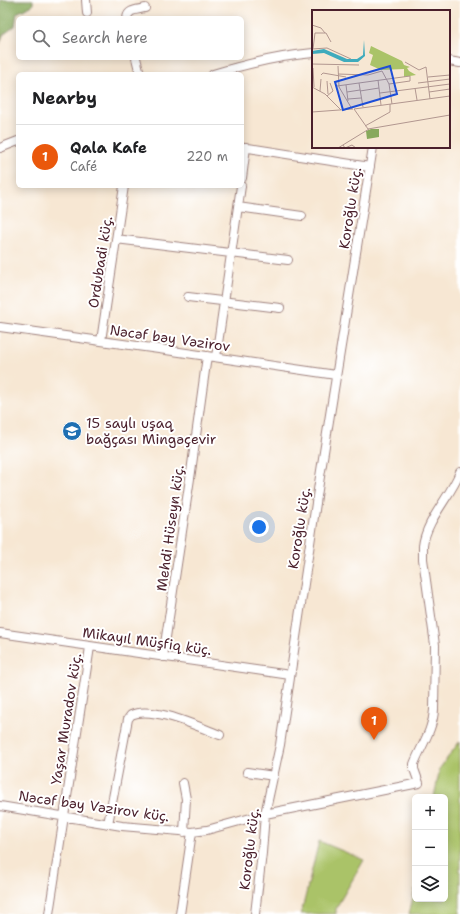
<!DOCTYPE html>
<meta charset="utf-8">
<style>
:root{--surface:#fff;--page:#f6f6f6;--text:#202124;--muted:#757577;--line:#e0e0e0;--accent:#ea580c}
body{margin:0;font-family:"Shantell Sans",sans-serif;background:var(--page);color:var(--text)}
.controls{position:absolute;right:12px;bottom:12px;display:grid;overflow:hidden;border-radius:6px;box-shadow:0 2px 10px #0003}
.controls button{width:36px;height:36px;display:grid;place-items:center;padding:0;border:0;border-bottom:1px solid var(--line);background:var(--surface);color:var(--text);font:20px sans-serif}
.you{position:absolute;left:259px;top:527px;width:14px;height:14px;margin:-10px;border:3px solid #fff;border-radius:50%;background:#1a73e8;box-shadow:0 0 0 6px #1a73e833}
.badge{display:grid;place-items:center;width:26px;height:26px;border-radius:50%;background:var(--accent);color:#fff;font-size:13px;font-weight:700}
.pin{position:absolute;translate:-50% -33px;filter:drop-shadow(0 1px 2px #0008)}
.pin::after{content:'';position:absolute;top:21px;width:14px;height:12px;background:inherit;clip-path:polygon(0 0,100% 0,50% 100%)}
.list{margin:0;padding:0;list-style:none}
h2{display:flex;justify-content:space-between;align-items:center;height:52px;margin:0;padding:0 16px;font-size:17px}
h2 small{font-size:13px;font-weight:400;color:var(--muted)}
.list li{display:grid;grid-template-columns:26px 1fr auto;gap:12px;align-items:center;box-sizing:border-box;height:64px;padding:0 16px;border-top:1px solid var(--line)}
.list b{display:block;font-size:15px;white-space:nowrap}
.list p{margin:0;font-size:13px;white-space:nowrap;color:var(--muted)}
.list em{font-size:13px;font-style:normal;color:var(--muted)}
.icon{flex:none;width:22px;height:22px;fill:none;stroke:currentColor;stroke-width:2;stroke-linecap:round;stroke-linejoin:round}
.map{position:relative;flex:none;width:460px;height:914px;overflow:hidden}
.search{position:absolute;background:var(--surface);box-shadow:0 2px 10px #0003;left:16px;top:16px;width:228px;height:44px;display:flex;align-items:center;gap:10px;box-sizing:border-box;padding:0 14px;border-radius:6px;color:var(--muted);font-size:15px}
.panel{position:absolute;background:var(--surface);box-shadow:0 2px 10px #0003;left:16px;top:72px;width:228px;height:116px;border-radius:6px}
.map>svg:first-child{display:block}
.green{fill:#aac368;stroke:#7a714a}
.forest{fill:#87a95c;stroke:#686444}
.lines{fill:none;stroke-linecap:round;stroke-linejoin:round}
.minor-casing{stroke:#a0837f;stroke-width:10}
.minor{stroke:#fff;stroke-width:8}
.labels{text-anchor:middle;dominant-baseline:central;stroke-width:4;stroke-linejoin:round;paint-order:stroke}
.street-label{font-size:14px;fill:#4a1f2b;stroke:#fff}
.poi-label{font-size:14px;fill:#4a1f2b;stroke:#fff;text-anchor:start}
.inset-road{fill:none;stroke:#b29790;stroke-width:1}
.view{fill:#1d4ed8;fill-opacity:0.15;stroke:#1d4ed8;stroke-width:2}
.inset-edge{fill:none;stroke:#4a1f2b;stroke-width:2}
</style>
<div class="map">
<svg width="460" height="914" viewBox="0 0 460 914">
<rect width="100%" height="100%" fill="#fff"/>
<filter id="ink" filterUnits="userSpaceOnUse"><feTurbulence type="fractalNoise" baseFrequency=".025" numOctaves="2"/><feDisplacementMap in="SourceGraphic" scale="8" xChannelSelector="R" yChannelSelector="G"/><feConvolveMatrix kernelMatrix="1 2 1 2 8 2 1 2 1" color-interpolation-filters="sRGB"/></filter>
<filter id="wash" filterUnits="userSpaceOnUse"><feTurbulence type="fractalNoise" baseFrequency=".012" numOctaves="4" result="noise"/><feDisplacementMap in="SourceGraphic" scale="16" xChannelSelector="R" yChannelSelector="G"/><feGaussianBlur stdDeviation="0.9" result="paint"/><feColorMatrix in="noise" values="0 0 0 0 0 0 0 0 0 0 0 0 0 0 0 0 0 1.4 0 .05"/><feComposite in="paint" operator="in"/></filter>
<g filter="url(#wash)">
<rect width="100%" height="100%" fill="#f7e7d3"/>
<path class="green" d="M460,741V914H409L415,889V899H445V797H434L440,768Z
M319,841L364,860L336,908V914H301Z"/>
<path class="forest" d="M0,0H33V5L17,13L15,26L3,35L0,44Z"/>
</g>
<g filter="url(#ink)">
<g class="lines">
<defs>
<path id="minor" d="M86,0L87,13
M127,18C128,9 138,10 145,8
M136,58L140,74
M449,61L460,63
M213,74C246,64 279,56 313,53
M242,147L370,167
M0,148L18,141
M242,178L246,147
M238,207L302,216
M116,239L288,260
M188,297L280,308
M0,327L166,350L336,375
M101,341L124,186
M216,357L241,186
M0,633L290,675
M163,657L191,472L207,356
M247,772L274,776
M183,783L186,799L184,832
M0,806L122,826L192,832L207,830L265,814L419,783L414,769V764C421,746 433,730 434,710L435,645L423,559C423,554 423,550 423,546C426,520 451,496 460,472
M108,824L128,719L131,715C152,705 199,727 220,735
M49,914L90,647
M180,914L192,832
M255,914L262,853L265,814L280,745L319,483L373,147"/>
</defs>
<use href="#minor" class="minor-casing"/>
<use href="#minor" class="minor"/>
</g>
</g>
<defs>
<symbol id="school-disc" viewBox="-11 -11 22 22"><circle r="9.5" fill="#1f6fb2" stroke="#fff"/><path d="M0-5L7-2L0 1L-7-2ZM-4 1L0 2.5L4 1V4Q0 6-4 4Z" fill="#fff"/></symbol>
</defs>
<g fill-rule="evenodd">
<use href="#school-disc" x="61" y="420" width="22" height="22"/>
</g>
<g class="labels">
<g class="street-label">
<text transform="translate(350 208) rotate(-81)">Koroğlu küç.</text>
<text transform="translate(100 262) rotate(-81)">Ordubadi küç.</text>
<text transform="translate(170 338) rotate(8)">Nəcəf bəy Vəzirov</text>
<text transform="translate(170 528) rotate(-82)">Mehdi Hüseyn küç.</text>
<text transform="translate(299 528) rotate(-81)">Koroğlu küç.</text>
<text transform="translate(147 641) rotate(8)">Mikayıl Müşfiq küç.</text>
<text transform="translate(66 719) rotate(-81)">Yaşar Muradov küç.</text>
<text transform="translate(94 806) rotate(8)">Nəcəf bəy Vəzirov küç.</text>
<text transform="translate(249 849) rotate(-83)">Koroğlu küç.</text>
</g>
<g class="poi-label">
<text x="86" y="423">15 saylı uşaq<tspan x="86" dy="16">bağçası Mingəçevir</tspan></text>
</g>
</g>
<g transform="translate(312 10)">
<rect width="138" height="138" fill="#f7e7d3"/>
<path d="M59,36L90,51L92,55L98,57L95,58L97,61L104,65L92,67V59L69,60L58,55L61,45L57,43Z" fill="#aac368"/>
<path d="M59,119H67V127L55,129L54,121Z" fill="#87a95c"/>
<path d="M52,30L53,46L46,52H32L12,43L0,44V41L12,39L35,49H45L51,45Z" fill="#3eabbd"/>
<path class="inset-road" d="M0,15L9,18L13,23M0,39L15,38L39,49M1,39L3,23H14L19,32M93,52L107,60L114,57L118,89M0,54L47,55M26,56L27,77L40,99M1,58L2,77M26,64L56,65L70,61L77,74L80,94M9,65L11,63L34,67M116,67L138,65M66,70L69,95M15,71L16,84M47,73L51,97M106,73L138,69M34,75L36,91M25,76L98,66V71L77,74M0,77L13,84L29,100M103,78L105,90M8,81L9,69M48,81L67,78M35,82L48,80M117,82L138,79M68,83L138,74M15,86L21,81L18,73M138,86L42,99L56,119L138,105M36,89L49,88M0,102L41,99M53,116L78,102V94M31,135L33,138L40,135L44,138M26,138L57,119"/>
<path class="view" d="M78,56L85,84L31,100L23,72Z"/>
<rect width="138" height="138" class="inset-edge"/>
</g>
</svg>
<div class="controls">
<button>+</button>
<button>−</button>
<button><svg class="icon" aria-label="layers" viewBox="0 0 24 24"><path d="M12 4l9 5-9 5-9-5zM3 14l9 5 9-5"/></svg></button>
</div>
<div class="you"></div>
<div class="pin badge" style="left:374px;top:740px">1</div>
<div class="search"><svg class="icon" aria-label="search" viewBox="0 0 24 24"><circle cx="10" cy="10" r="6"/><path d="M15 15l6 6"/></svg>Search here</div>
<section class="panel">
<h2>Nearby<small></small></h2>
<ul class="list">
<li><span class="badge">1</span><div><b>Qala Kafe</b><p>Café</p></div><em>220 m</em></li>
</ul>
</section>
</div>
